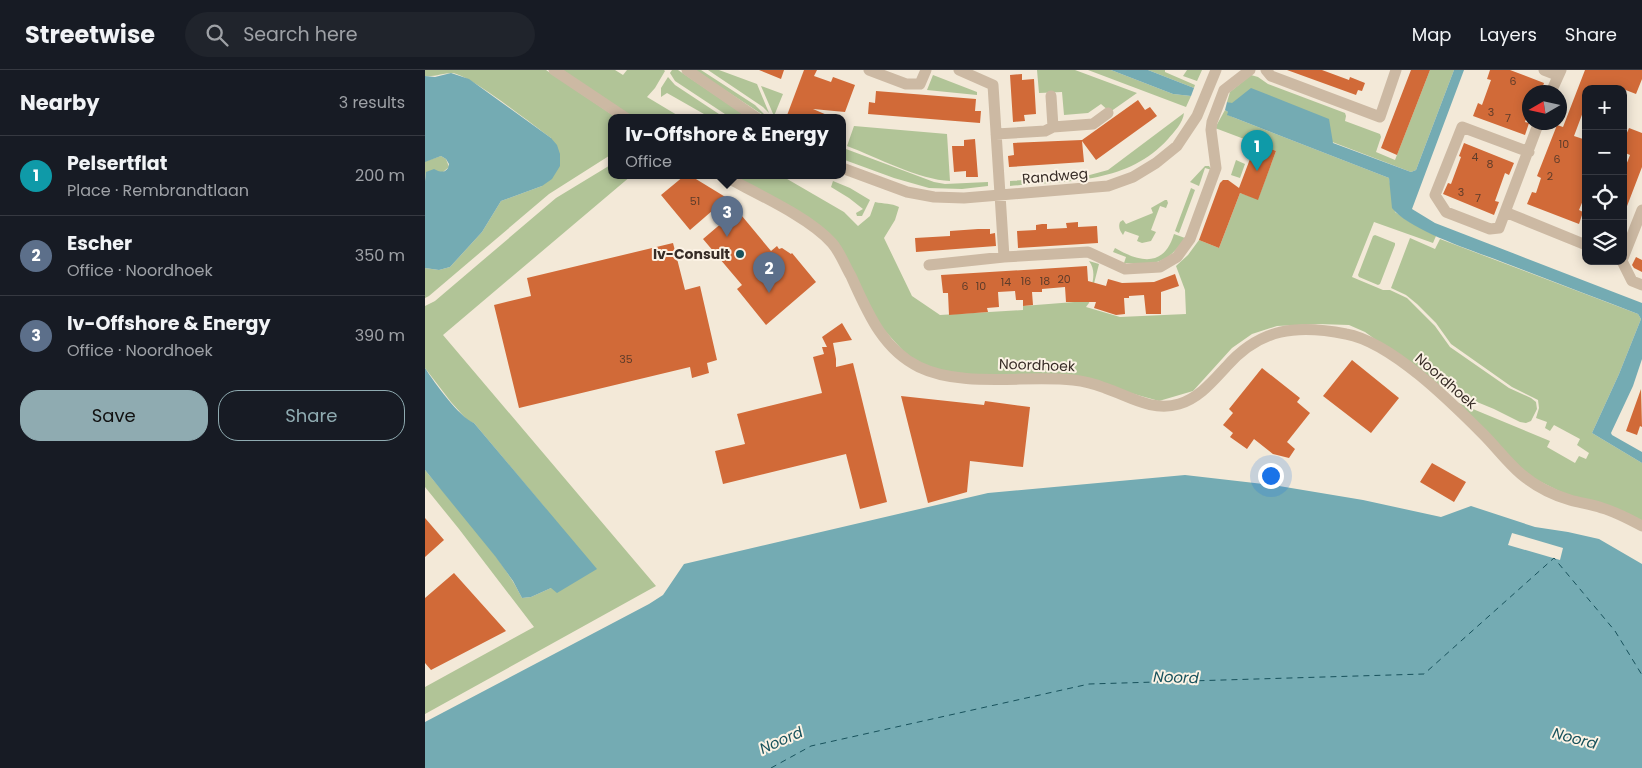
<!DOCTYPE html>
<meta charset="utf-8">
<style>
:root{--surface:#171b24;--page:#20242c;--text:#f1f3f6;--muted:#9ea1a6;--line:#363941;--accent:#8fabb1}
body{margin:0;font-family:Poppins,sans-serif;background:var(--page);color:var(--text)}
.controls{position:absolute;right:15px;top:15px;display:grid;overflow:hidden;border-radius:10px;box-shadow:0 2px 12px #0003}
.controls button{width:45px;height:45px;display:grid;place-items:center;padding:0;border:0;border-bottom:1px solid var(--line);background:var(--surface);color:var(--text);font:25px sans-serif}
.compass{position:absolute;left:1097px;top:15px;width:45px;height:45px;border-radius:50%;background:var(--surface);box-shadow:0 2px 12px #0003;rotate:261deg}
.you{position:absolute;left:845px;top:405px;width:18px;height:18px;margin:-12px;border:4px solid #fff;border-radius:50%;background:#1a73e8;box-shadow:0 0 0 8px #1a73e833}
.badge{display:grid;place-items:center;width:32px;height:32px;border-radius:50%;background:var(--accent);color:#fff;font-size:16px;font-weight:700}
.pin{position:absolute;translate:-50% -41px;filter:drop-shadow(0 1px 2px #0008)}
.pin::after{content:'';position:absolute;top:26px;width:18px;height:15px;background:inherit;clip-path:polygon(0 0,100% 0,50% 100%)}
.popup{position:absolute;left:183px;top:44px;width:238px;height:65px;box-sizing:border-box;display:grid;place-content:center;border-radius:10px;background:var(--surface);filter:drop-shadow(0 1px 4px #0005);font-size:16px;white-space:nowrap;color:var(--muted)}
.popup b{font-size:19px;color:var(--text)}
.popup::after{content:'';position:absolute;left:50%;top:100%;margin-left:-10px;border:10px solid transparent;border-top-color:var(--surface)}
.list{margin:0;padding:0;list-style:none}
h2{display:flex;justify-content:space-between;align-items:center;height:65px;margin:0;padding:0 20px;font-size:21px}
h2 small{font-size:16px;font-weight:400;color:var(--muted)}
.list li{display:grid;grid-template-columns:32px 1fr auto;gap:15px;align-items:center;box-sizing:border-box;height:80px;padding:0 20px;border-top:1px solid var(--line)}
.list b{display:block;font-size:19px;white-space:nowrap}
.list p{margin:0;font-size:16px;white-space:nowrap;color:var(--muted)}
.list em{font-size:16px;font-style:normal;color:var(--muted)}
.actions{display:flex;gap:10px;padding:15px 20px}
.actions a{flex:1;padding:11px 0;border:1px solid var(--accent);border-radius:20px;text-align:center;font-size:18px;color:var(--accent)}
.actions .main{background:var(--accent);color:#111}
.icon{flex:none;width:28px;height:28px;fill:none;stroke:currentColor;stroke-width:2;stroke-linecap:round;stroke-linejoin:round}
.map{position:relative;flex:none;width:1217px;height:698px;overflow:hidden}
header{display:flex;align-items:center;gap:30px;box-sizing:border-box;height:70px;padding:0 25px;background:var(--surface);border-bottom:1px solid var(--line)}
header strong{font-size:24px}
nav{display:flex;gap:28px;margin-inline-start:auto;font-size:18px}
.search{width:350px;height:45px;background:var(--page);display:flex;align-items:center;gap:12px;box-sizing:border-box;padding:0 18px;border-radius:28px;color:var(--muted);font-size:19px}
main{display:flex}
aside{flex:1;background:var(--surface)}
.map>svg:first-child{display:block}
.green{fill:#b1c497}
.water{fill:#74abb3}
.pier{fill:#f3e9d8}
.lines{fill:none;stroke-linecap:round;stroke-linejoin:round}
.ferry{stroke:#18525c;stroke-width:1;stroke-dasharray:6 5;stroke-linecap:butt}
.building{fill:#d16a38}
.street{stroke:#ccb9a3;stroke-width:11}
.poi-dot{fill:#18525c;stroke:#fbf2e4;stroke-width:2}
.labels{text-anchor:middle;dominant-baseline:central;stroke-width:4;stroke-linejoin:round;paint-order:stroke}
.number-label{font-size:11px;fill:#5e3c2a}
.street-label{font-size:14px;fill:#372c26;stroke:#fbf2e4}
.poi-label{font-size:14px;font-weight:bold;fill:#372c26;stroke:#fbf2e4;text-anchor:end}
.water-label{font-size:15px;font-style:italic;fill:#18525c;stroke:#fbf2e4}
</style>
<header>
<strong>Streetwise</strong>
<div class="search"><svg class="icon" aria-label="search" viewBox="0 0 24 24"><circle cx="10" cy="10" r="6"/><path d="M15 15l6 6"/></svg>Search here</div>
<nav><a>Map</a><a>Layers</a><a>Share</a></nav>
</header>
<main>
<aside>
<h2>Nearby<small>3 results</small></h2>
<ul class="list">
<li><span class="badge" style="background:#0f9aa8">1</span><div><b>Pelsertflat</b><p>Place · Rembrandtlaan</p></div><em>200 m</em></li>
<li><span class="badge" style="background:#5c6f8a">2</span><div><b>Escher</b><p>Office · Noordhoek</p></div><em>350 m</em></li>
<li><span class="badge" style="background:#5c6f8a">3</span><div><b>Iv-Offshore &amp; Energy</b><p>Office · Noordhoek</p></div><em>390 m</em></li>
</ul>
<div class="actions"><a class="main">Save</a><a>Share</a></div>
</aside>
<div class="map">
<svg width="1217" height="698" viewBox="0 0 1217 698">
<rect width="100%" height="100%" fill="#f3e9d8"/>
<path class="green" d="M0,0H121L192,48H187V84L124,124L4,226L0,228V198L14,200L25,197L57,162L76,131L117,116L126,68C108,55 44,4 27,3C19,3 9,7 0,6Z
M131,0H190L198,5L202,0H239L240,1L230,18L222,27L257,48H208L172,27Z
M247,0H253L324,48H306L250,11L245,3Z
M269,0H276L330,35L343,48Z
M283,0H294L332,14L344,43L338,37Z
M612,0H650L712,23L685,42L676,34L663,43L639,45L637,22L614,23Z
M663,0H686L748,24L766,26L761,37Z
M723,0H740V2L770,15L769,18Z
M762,0H777L772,11L758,6Z
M1005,0H1029L991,100L986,102L802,32L805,22L826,5L833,7L843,14L920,43L921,46L920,51L955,64L956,67L951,82L970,90Z
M508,5L552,22V25L502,20Z
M243,7L250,15L300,48H286L242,23L236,27V18Z
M336,16L358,24L349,46Z
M800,40L803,42V45L810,48L964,108L970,142L983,151L1011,166L1008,173L949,152L927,207L958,220H965L982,228L1010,256L1025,277L1084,318L1106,328L1111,332L1112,339L1106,351L1101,353L1095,352L1069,339L1018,318L940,262L924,255L893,254L852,256L827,264L807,278L768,321L734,331L673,314L536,304L516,300L495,293L481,284L451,251L410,170L308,106H357L419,142L433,156L445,146L450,132C459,134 466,133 474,137L470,150L459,168L487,226L515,245L598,240V236L662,231C666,217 673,203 664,191L674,194L664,233L661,237L695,247L761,244L760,220L751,196L763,185L774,170L794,178L815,123L833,129L851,81L790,58Z
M759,43C758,53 749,62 743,69C703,114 640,111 585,116V111L661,106L683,100Z
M429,56L522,64L525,111C495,110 451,87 422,76Z
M421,79L509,112L520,114L563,112V116L537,119L504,118L469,108L417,89Z
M16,86L21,89L24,97L18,102H1L0,111V89L1,91Z
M811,90L820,94L815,108L806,105Z
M187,94V106H206L18,265L231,516L0,644V617L109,557L34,459L0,417V400C32,439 75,484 97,528L106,527L126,518L121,439L49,353L43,351L26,332L0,298V236L10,231L131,128Z
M780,96H784L787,100L780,98L774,116L765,112Z
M408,111L425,118L445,130L437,146H432L431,143L438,139L424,128L406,117Z
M766,118L770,120L754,163L750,161Z
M740,130H742L743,133L741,138L735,136L726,160L731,162L726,171L717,173L712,171L714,166L700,161L698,165C695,161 693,157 695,152L698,150L701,154L728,143L726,138Z
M749,164L760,168C741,196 729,194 699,193L701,187L688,182L690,178C714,192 739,198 749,164Z
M950,165L970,173V175L955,214L953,215L934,207L933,205L948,166Z
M985,168L1010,179L1015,169L1213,244L1216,249L1194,304L1167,363L1217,393V454L1142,425L1102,405L1031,332L1125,371L1122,377L1150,393L1154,386L1161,389L1164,383L1152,375L1155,369L1129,355L1125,361L1120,358L1122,352L1111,348L1114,338L1113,330L1087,317L1026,274L1011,253L992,234L981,225L966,218Z"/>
<path class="water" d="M686,0H723L769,18L766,26L748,24Z
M1029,0H1039L987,139L1010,153L1217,233V289L1208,316L1186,363L1187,365L1217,382V393L1167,363L1194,304L1216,249L1213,244C1169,227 1125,210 1080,193C1052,182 985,161 967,138L964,108L810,48L802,45L803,42L800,40L802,32L807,33L826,18L904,49L908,73L986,102L991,100Z
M26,3L44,9L126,68L132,75L135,84V96L127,109L117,116L76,131L57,162L25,197L14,200L0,198V111L1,102L9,99C16,103 23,103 24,94L21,89L16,86L0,92V6L10,7Z
M0,298C9,312 34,347 49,353L172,499L132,523L126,518L106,527L97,528L88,511L70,486L0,400Z
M760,405L848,415L938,430L1016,447L1046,436L1110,457L1143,462L1174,469L1217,494V698H0V652L224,534L238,525L259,494L563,423Z"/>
<path class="pier" d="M1087,463L1138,478L1135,490L1083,475Z"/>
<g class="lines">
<path class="ferry" d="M346,698L386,676L664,614L999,604L1129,488L1190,561L1217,605"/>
</g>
<path class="building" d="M334,0H359L356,9Z
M379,0H392L389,6L406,12L408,7L430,15L420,42L388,39L409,48H361Z
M862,0H897L924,10L925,7L940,13L937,21L933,20L931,25Z
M986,0H1005L972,85L956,78Z
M1065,0H1085L1119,13L1116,22H1104V41L1100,52L1104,53L1100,65L1048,46L1053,33L1057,35L1066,10L1062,9Z
M1160,0H1217V9L1211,24L1198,19H1161V34L1149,66L1161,70V115L1159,120H1161V123L1154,140L1158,142L1154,154L1102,134L1107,122L1111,123L1116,108L1112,106L1132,55L1138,57Z
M597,4V10L609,9L611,44L599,45L600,51L588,52L585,5Z
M451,21L551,29L550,41H556L555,53L443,44L444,32L450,33Z
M713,30L720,40L725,37L732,46L671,90L657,71L659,92L584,97L583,86L589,85L588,73L657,70Z
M1204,58L1217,63V97L1199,144L1198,103L1205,85L1198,82V72Z
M550,69L553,107H541V101L529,102L527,76H539V70Z
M831,73L851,81L833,130L815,123L794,178L774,170L795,113L798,110H803L814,118Z
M1039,73L1089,93L1084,105L1080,103L1070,131L1074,132L1069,145L1018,124L1023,113L1026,114L1036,87L1034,86Z
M259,106H266L302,128L265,160L236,125Z
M312,140L346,181L352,176L354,179L357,178L366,184L367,183L391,212L341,255L312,219L317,215L278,169Z
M653,152V157L672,156L673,173L593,178L592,161L611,160V155L617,154H622V159L642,158L641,153Z
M553,159H565V164L570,163L571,176L491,182L490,168L525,166V161Z
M248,173L260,220L275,216L292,290L282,293L284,303L267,308L265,297L94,338L69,235L106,226L102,208Z
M1211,187L1217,190V202L1209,198L1207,195Z
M662,196L663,211L681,216L683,209L697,213L729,212L750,204L754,216L736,222V244H721L719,225L704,226V228H699L700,244L691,245L669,238L671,232H641L640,217L617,219V222H607L608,235L598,236V230H591L590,221L573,222L574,237L562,238L563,242L524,245L523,223H518L516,205Z
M417,253L427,270L408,273L411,289V297L428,293L462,432L435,439L421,384L298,414L290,381L320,374L312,344L397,323L388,287L399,284L397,277H402L397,267Z
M927,290L974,328L946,363L898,326Z
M837,298L875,328L872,332L885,343L862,372L870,379L864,388L848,384L829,369L822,379L805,367L808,363L798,355L808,343L804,339Z
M1216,319L1217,357L1215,356L1212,365L1201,361Z
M476,326L559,335L560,331L605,337L598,397L545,391L542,422L503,433Z
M1007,393L1041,412L1029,432L995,412Z
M0,448L19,470L0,487Z
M29,503L81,561L6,600L0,593V528Z"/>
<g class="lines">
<path class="street" d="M129,0L201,48
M262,0L332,48
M444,0L481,14H495L501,0
M534,0L568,15L579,187
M841,0L846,6L955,47L971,0
M1119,0L1132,5
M1126,22L1136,0
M626,26L628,57
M571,64L620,61L628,57L668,54L683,43
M1104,82L1037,57L1010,125L1021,142L1065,159L1074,158L1080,142L1161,175
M417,98L482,122L509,127L539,128L683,116L708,107L731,93L752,76L772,46L791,0
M299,106C330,123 384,147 407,173C415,182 420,196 426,206C442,241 457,279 494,297C537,318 600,305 648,310C658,311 670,314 680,318C704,326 727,342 754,334C774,328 787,312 801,297C835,258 872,254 921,264C966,272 1026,332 1058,364C1071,377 1082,392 1096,404C1109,415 1128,425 1145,430C1155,433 1166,434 1177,438C1191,442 1204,449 1217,456
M1080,142L1114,52
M1198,188L1217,140
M1197,191L1207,211L1217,215
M504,195L579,187L663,182L700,199L735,197L752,187L765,169L791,98L786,60L787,52L799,20L825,0"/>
</g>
<circle class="poi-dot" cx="315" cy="184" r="5"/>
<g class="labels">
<g class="number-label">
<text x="1088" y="11">6</text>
<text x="1066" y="42">3</text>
<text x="1083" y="48">7</text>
<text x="1139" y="74">10</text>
<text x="1050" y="87">4</text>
<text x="1132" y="89">6</text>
<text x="1065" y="94">8</text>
<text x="1125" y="106">2</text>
<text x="1036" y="122">3</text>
<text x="1053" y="128">7</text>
<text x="270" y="131">51</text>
<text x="639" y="209">20</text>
<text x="601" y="211">16</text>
<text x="620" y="211">18</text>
<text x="581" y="212">14</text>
<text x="540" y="216">6</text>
<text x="556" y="216">10</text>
<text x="201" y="289">35</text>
</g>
<g class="street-label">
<text transform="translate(630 106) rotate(-5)">Randweg</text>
<text transform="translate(612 295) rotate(2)">Noordhoek</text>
<text transform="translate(1021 311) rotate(41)">Noordhoek</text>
</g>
<g class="poi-label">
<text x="305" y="184">Iv-Consult</text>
</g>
<g class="water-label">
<text transform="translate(751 607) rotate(2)">Noord</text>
<text transform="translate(1150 668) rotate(15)">Noord</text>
<text transform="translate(356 670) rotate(-24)">Noord</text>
</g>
</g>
</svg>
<div class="controls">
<button>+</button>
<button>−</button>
<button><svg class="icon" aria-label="locate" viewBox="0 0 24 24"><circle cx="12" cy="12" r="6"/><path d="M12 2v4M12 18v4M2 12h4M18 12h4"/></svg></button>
<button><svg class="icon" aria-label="layers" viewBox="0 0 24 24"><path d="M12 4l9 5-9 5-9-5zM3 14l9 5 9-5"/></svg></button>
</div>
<svg class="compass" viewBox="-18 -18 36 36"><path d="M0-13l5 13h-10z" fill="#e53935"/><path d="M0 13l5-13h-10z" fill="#9ea1a6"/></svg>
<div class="you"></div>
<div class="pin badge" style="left:832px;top:101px;background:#0f9aa8">1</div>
<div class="pin badge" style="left:344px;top:223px;background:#5c6f8a">2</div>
<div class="pin badge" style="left:302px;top:167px;background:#5c6f8a">3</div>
<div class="popup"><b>Iv-Offshore &amp; Energy</b>Office</div>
</div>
</main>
